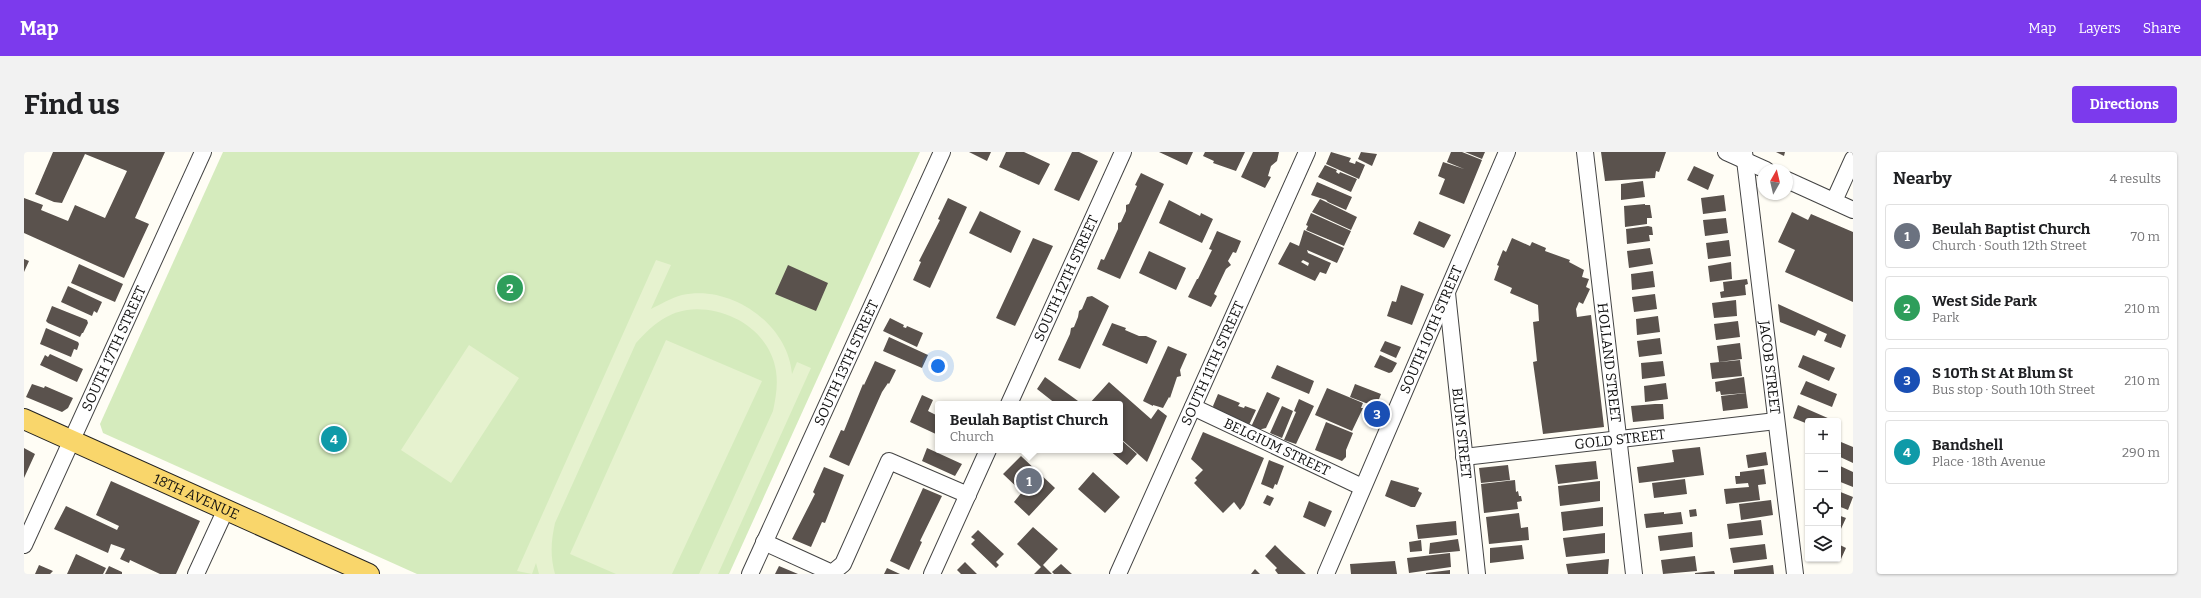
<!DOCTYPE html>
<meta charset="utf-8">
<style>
:root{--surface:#fff;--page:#f2f2f2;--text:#202124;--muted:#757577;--line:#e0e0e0;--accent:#7c3aed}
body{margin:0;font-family:Bitter,serif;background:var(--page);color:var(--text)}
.controls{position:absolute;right:12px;bottom:12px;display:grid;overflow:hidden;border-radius:4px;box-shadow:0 1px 3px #0004}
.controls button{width:36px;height:36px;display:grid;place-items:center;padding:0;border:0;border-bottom:1px solid var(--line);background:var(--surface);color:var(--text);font:20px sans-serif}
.compass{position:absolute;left:1733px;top:12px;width:36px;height:36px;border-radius:50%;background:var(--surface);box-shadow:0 1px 3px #0004;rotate:8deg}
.you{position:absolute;left:914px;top:214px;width:14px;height:14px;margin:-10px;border:3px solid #fff;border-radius:50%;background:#1a73e8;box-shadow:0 0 0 6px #1a73e833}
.badge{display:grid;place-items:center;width:26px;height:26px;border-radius:50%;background:var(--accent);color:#fff;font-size:13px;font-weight:700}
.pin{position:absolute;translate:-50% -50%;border:2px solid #fff;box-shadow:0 1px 4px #0006}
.popup{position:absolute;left:911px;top:249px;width:188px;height:52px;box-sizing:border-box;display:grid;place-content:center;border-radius:4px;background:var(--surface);filter:drop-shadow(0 1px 3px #0005);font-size:13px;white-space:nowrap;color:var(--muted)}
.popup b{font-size:15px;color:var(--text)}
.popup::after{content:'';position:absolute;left:50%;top:100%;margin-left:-8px;border:8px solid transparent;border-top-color:var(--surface)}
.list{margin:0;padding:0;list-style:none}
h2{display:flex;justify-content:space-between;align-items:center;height:52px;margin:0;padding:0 16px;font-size:17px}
h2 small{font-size:13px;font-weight:400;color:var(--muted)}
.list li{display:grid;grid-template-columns:26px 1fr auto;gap:12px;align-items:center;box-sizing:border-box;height:64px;margin:0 8px 8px;padding:0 8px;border:1px solid var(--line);border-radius:4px}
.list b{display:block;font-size:15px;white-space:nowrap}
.list p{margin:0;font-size:13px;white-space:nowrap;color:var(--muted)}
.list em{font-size:13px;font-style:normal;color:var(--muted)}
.icon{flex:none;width:22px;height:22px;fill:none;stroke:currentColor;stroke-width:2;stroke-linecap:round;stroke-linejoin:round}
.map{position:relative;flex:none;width:1829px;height:422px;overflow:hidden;border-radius:4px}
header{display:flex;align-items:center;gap:24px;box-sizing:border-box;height:56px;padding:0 20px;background:var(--accent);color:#fff}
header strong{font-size:19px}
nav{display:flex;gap:22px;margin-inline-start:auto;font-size:14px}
.intro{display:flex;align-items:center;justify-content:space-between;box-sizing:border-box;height:96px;padding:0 24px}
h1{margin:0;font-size:28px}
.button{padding:10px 18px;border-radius:4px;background:var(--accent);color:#fff;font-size:14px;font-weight:700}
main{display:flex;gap:24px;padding:0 24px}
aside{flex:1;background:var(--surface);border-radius:4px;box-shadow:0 1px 3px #0004}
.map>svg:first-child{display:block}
.green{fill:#d5ebbd}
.pitch{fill:#e6f2cf}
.building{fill:#5a524d;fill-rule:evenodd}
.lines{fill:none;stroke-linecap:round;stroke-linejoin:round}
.minor-casing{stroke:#444;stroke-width:18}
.major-casing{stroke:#222;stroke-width:22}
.minor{stroke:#fff;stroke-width:16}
.major{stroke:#f9d66b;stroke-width:20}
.labels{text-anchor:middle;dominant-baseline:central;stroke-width:4;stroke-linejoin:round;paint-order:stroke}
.street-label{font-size:14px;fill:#111;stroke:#fff}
</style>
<header>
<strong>Map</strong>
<nav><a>Map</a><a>Layers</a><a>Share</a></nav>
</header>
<div class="intro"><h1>Find us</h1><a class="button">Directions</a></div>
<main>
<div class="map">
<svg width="1829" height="422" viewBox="0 0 1829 422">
<rect width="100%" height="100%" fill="#fffdf5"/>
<path class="green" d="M199,0H896L705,422H393L79,281L76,272Z"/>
<path class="pitch" d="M632,108L647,113L627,157C637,152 647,146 658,143C707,132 764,172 768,222L773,210L787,216L694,422H675L749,259C752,245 754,233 752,219C746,178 702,153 663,158C642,161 625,176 612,191L531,371C527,389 526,404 531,422H515L512,411L508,422L493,419Z
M642,188L738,229L648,422H592L546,402Z
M445,193L495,226L427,331L377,298Z"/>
<path class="building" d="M29,0H141L111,66L125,72L100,126L0,81V46L19,53L17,58L44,69L51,53L81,66L103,19L61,2L38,51L30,50L11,42Z
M945,0H967L963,9Z
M982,0H1000L1026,12L1015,33L975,15Z
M1048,0H1055L1074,9L1055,49L1030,38Z
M1135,0H1169L1163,13Z
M1181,0H1221L1212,19L1189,11L1190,9L1179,4Z
M1229,0H1255L1253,9L1247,14L1244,24L1247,25L1241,36L1217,25Z
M1307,0L1327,6L1325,10L1331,12L1332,9L1341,13L1335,27L1302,12Z
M1337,0L1353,2L1348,14L1334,7Z
M1427,0H1438L1458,8L1440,52L1415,42L1421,27L1414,24L1419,10L1440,17L1423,10Z
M1441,0H1461L1458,7Z
M1577,0H1642L1635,20L1632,19L1631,26L1581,29Z
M1752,0H1761L1760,4Z
M1301,13L1313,18L1312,20L1315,22L1316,20L1333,27L1327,40L1294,25Z
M1670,14L1690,23L1684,38L1663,28Z
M1117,21L1140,32L1096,127L1073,117L1077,107L1080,108L1094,77V71L1097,70L1102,59V53L1105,52L1113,34L1111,33Z
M1619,29L1621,45L1597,48V32Z
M1293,30L1328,45L1322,58L1304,50L1302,48L1287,43Z
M1700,43L1702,59L1679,62L1677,46Z
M924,46L943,55L906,136L889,128L897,110L895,109L916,68L914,67Z
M1296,47L1333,65L1327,78L1288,60Z
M1145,48L1176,64L1177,61L1189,67L1178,91L1135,71Z
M1621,52V53H1626L1628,66H1623V72L1601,75L1600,54Z
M956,59L997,79L987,101L945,81Z
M1768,60L1784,68L1787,62L1829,80V150L1761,120L1771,98L1754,90Z
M1287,61L1327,79L1320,94L1282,78L1284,74L1282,73Z
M1702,66L1704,81L1681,84L1679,68Z
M1395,69L1427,83L1420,96L1389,82Z
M1624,74L1628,75L1629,83H1625L1626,89L1603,92L1602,77Z
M1280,78L1320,96L1313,111L1283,98L1284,101L1307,111L1302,122L1296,120L1291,129L1254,112L1266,90L1275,94ZM1279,108L1285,111L1284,114L1277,110Z
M1193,79L1217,89L1212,101L1209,100L1204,109L1207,113L1202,117L1190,142L1193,144L1187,155L1164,145L1173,127H1174L1188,98L1185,97Z
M1009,86L1029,94L991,174L972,166Z
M1488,86L1506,94L1508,90L1522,96L1521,99L1546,108L1545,110L1560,118L1558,125L1565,127L1562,135L1566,137L1559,152L1555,150L1552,157L1553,165L1567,163L1580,275L1519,282L1509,210L1513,209L1509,170L1515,169L1514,153L1486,141L1488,136L1470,128L1475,114L1473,113L1479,98L1482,100Z
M1705,88L1707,104L1684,107L1682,91Z
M1626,96L1629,112L1605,116L1603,99Z
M1125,99L1162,116L1152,138L1115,121Z
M0,107L5,109L0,120Z
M1707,110L1708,127L1686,130L1684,114Z
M55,112L99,132L91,150L47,131Z
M764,113L804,131L792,159L751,142Z
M1629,119L1631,135L1608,138L1607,122Z
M1723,127L1724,132L1721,133L1722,143L1697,146L1696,140L1700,139L1699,130Z
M1377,133L1400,142L1388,173L1363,164L1368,149L1372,150Z
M44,134L78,150L73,161L70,159L68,164L37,150Z
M1631,142L1633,157L1610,160L1608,145Z
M1068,144L1085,154L1056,217L1034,208L1046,182L1047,176L1050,175L1054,165L1055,159L1058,157L1063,145Z
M1712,148L1713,164L1690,166L1688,151Z
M1754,152L1822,183L1817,196L1800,189L1803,182L1794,178L1791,184L1756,170Z
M28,154L63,168L64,171L59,181H58L56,185L24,171L22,169Z
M1634,164L1636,180L1613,183L1612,167Z
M866,166L880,173L879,175L882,176L883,174L899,181L893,195L859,179Z
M1714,169L1716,185L1692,188L1690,172Z
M1088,171L1102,176L1101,178L1115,184H1122L1133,189L1123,212L1078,193Z
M22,176L54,190L55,192L53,198L50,197L47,205L16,192Z
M865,185L904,203L898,216L859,199Z
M1636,186L1638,202L1615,205L1613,189Z
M1361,189L1377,195L1372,206L1356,199Z
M1716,191L1718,207L1695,210L1693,194Z
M1144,194L1163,202L1156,218L1157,224L1153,225L1146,246L1145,245L1139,256L1129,253V254L1119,249Z
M26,202L59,217L53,230L16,213L21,203L24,205Z
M1356,203L1373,211L1368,220L1365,221L1350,215Z
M1779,203L1811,216L1805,229L1774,215Z
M1716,208L1718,224L1688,227L1686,211Z
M851,209L872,218L865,232L864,231L858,240L825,314L805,305L817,278L820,279L839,232L840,233Z
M1639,209L1641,224L1618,227L1617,211Z
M1253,213L1290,229L1285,242L1247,226Z
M1021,225L1054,249L1052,252H1032L1013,237Z
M1720,225L1722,241L1697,243L1696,239L1692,240L1691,230Z
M1782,229L1813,242L1808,255L1776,242Z
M1085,230L1127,267L1134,257L1143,264L1123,310L1096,286V252H1065Z
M1642,231L1644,247L1621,250L1620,234Z
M8,232L20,236L21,234L49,246L44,256L38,260L2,245Z
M1331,232L1357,242L1352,255L1326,245Z
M1303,236L1339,251L1337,256H1339L1328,279L1291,263Z
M1243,240L1256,246L1242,276L1234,278L1227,275Z
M1722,241L1724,256L1699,259L1697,244Z
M1194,242L1216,251L1214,254L1220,256L1221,254L1232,258L1225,273L1191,258L1189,254Z
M898,243L909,248L904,259L914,264V283L886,270Z
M1275,247L1290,254L1272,292L1260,288L1272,260L1270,259Z
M1631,252H1639L1640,267L1609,270L1607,254Z
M1774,253L1806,267L1805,269H1784V272L1769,266Z
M1258,254L1269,259L1258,286L1246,281Z
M1302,270L1329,281L1322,298V305L1318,309L1291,298Z
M305,274L311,276L312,274L323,282L315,300L310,298L309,301L302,298L303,295L297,292Z
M1179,280L1240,306L1220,353L1216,358L1210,350L1199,361L1170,331L1173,328L1171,326L1179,318L1167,307Z
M1096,287L1113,302L1103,313L1085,298H1096Z
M1817,290L1829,295V311L1814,304V297Z
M1676,295L1680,323L1615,331L1613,315L1650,310L1648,298Z
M0,296L11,302L0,326Z
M903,296L938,312L931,324L898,309Z
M1742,300L1744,313L1724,316L1722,303Z
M997,304L1031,336L1005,364L990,350L998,340L979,322Z
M1245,308L1260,314L1253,333L1251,332L1249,337L1237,332Z
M1572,309L1574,327L1534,332L1531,313Z
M1484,313L1486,328L1457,331L1455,316Z
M1814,313L1829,320V335L1814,329Z
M800,315L820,323L801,371L798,370L787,395L768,387L791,342L789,340Z
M1740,317L1742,332L1734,333L1736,348L1702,352L1700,337L1725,335L1724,331L1712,332L1711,324H1716V320Z
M1069,320L1096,345L1081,361L1054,337Z
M1661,327L1663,342L1630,346L1628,331Z
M1367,328L1395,336L1394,339L1398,341L1391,355H1387L1361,344Z
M1491,328L1492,340L1494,339L1495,344H1497L1498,349L1493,350L1494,357L1460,361L1457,332Z
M87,329L176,369L152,422H136L106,408L105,411L96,407L101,397L87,392L84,401L30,377L42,354L93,378L95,374L72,363Z
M1576,329V349L1536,354L1534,334Z
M899,336L918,344L896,389L898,390L885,418L866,409Z
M1814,339L1829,345L1824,358L1814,354Z
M1243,343L1250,346L1246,354L1239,351Z
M1747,348L1749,363L1717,368L1715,352Z
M1285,349L1308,359L1301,375L1279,365Z
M1579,355V374L1539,379L1537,360Z
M1672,357L1673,364L1666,365L1665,358Z
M1640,360V362L1657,360L1659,372L1622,376L1620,362Z
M1495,361L1497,376L1504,375L1505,388L1465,392L1462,365Z
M1814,363L1822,366L1816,379L1814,378Z
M1737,368L1739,383L1705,387L1703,372Z
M1432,369L1433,383L1394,387L1392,373Z
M1009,375L1034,397L1019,413L1028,422H1010L1017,415L993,392Z
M954,378L980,402L972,410L975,413L972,416L947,392L951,388L947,385Z
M1668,380L1669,395L1636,399L1634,384Z
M1581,381V401L1542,405L1539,386Z
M1434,387L1436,399L1405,402L1406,391Z
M1397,388L1398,399L1386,400L1385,390Z
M1741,392L1743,407L1709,411L1706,396Z
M1814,392L1822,396L1817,407L1814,406Z
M1251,393L1261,403L1282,422H1254L1251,418L1253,416L1241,404Z
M1498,393L1500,407L1466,411V396Z
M1426,401L1427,415L1385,421L1383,406Z
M52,402L82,416L79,422H43Z
M1671,404L1673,419L1639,422L1637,408Z
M1585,407L1584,422H1544L1542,412Z
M1371,409L1373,422H1327L1326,412Z
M941,410L953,422H937L933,418Z
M1037,412L1048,422H1030L1028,420Z
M15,413L29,419L26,422H11Z
M1749,413L1750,422H1710V418Z
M85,414L98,420V422H81Z
M755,414L774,422H751Z
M863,416L876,422H860Z
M1231,417L1236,422H1227Z
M1426,418V422H1402V421Z
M1690,419L1691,422H1671V421Z"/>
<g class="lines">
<defs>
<g id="minor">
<path id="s1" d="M1561,0L1610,422"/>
<path d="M1702,0L1742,18"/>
<path id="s2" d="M1720,0L1771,422"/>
<path d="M1763,28L1829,58"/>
<path d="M1810,49L1829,7"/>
<path id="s3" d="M1423,141L1453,422"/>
<path id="s4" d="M985,252L1099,0"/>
<path id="s5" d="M1169,255L1338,335"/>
<path id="s6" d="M1440,305L1752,269"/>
<path d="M740,390L808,421L819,412L865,309L944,343"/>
<path id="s7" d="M0,393L179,0"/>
<path d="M172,422L202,357"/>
<path id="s8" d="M726,422L918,0"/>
<path d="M908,422L964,298"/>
<path id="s9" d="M1094,422L1283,0"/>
<path id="s10" d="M1302,422L1483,0"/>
</g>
<g id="major">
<path id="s11" d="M0,267L345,422"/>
</g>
</defs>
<use href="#minor" class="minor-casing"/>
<use href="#major" class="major-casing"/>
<use href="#minor" class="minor"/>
<use href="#major" class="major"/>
</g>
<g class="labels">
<g class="street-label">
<text stroke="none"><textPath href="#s4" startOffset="138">SOUTH 12TH STREET</textPath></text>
<text stroke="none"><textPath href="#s10" startOffset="266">SOUTH 10TH STREET</textPath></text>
<text stroke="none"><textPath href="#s7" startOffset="216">SOUTH 17TH STREET</textPath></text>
<text stroke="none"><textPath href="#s8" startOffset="232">SOUTH 13TH STREET</textPath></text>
<text stroke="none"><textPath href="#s9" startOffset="231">SOUTH 11TH STREET</textPath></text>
<text stroke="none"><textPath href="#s1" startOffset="212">HOLLAND STREET</textPath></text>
<text stroke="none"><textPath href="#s2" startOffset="217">JACOB STREET</textPath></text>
<text stroke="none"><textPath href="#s3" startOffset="141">BLUM STREET</textPath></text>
<text stroke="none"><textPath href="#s6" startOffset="157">GOLD STREET</textPath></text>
<text stroke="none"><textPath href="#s5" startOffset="93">BELGIUM STREET</textPath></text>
<text stroke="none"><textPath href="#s11" startOffset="189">18TH AVENUE</textPath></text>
</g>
</g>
</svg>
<div class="controls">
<button>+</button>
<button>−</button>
<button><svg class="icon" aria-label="locate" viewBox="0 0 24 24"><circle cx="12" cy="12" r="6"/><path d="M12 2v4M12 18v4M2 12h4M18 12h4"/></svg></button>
<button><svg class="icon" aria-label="layers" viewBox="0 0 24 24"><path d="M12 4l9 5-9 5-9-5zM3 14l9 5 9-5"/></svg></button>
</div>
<svg class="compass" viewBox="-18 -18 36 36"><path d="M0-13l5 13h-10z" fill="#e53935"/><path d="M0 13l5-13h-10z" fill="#757577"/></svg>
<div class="you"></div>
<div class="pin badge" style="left:1005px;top:329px;background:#6b7280">1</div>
<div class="popup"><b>Beulah Baptist Church</b>Church</div>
<div class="pin badge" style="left:486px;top:136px;background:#2e9e5b">2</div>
<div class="pin badge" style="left:1353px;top:262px;background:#1a4fb4">3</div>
<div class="pin badge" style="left:310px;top:287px;background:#0f9aa8">4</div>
</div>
<aside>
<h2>Nearby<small>4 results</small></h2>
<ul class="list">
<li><span class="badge" style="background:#6b7280">1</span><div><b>Beulah Baptist Church</b><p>Church · South 12th Street</p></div><em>70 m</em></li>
<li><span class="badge" style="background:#2e9e5b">2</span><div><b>West Side Park</b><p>Park</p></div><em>210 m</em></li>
<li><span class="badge" style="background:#1a4fb4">3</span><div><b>S 10Th St At Blum St</b><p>Bus stop · South 10th Street</p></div><em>210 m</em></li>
<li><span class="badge" style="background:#0f9aa8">4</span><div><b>Bandshell</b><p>Place · 18th Avenue</p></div><em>290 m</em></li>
</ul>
</aside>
</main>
